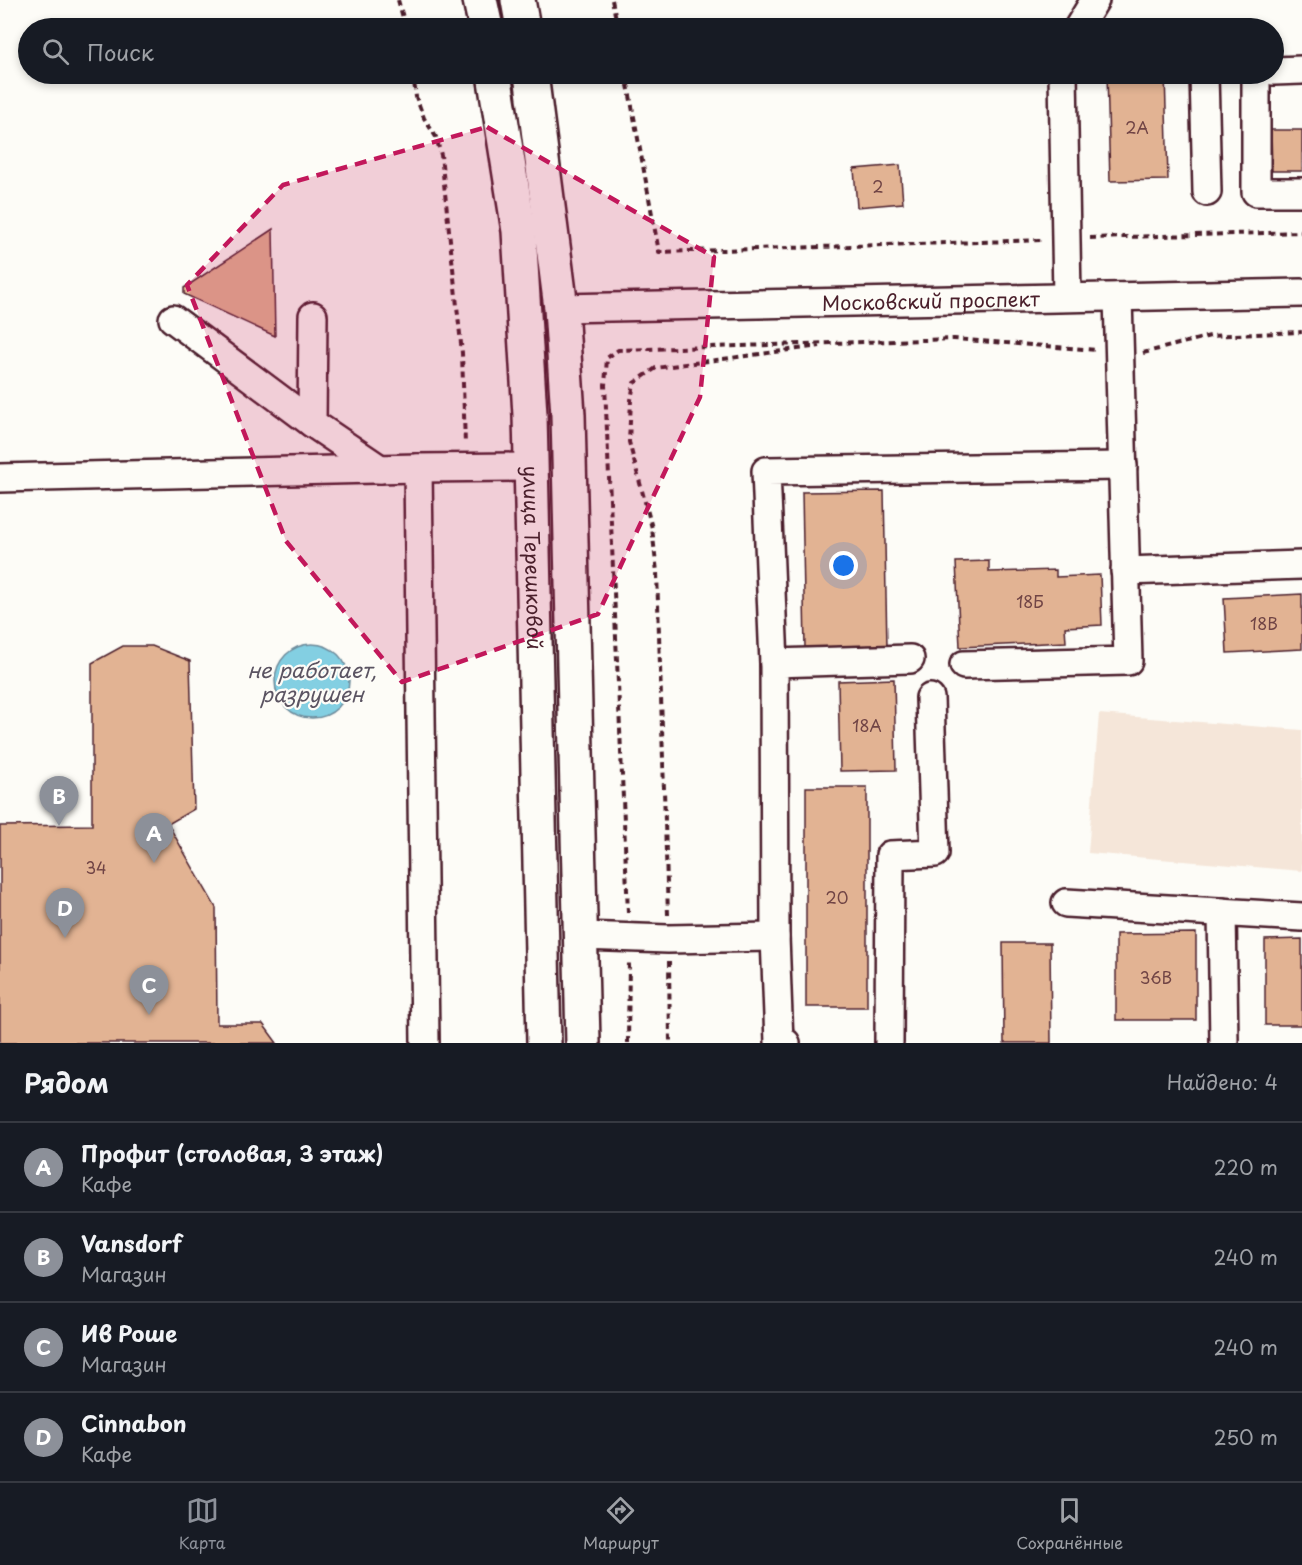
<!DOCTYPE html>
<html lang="ru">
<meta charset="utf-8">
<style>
:root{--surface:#171b24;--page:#242831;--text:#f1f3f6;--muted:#9ea1a6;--line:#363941;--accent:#8c9099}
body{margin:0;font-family:"Playpen Sans",sans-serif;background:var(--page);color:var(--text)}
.you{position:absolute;left:844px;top:566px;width:21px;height:21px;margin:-15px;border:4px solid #fff;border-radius:50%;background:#1a73e8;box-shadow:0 0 0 9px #1a73e833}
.badge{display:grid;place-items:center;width:39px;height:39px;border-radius:50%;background:var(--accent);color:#fff;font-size:20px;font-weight:700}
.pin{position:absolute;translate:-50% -50px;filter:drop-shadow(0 2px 3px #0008)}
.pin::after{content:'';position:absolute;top:32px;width:21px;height:18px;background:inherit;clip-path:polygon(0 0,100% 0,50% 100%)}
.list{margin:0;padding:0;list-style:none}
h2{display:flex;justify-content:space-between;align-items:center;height:78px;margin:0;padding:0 24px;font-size:26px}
h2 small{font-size:20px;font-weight:400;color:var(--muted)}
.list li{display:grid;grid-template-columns:39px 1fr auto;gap:18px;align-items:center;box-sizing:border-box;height:90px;padding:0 24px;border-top:2px solid var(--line)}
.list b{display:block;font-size:22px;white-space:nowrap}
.list p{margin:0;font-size:20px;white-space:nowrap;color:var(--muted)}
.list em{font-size:20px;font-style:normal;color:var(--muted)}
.icon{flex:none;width:33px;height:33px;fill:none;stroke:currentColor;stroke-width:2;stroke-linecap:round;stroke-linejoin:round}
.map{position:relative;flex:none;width:1302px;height:1043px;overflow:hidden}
.search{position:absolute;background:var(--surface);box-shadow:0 3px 9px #0003;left:18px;right:18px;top:18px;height:66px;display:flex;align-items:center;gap:15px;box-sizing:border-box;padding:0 21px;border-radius:33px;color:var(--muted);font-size:22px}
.sheet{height:438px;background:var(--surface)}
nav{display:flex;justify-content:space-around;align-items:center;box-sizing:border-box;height:84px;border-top:2px solid var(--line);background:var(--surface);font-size:16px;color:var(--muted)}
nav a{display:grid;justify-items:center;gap:3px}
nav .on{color:var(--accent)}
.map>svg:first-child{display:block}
.built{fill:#f5e6d9}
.water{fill:#83cfe2;stroke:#6c8999;stroke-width:1.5}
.building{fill:#e2b393;stroke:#4a1f2b;stroke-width:1.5}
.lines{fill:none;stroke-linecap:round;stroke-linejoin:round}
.minor-casing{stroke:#4a1f2b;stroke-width:32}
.major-casing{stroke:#4a1f2b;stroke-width:38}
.path{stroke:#4a1f2b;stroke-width:4;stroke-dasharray:6 4.5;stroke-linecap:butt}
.minor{stroke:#fdfcf7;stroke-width:27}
.major{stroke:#fdfcf7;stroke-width:33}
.marked{fill:#c2185b;fill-opacity:0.2;stroke:#c2185b;stroke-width:4.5;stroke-dasharray:12 8;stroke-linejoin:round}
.labels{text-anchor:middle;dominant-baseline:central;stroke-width:4.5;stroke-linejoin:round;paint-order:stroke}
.number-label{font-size:16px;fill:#704445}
.street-label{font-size:20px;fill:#4a1f2b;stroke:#fdfcf7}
.water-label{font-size:21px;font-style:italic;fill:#5b5462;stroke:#fdfcf7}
</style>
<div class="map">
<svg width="1302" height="1043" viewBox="0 0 1302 1043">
<rect width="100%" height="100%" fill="#fdfcf7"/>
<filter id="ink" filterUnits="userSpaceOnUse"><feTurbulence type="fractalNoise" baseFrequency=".0167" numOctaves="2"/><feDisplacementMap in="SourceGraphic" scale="12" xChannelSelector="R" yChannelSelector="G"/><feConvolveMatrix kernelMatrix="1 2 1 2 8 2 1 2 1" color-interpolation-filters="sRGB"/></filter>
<g filter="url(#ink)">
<path class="built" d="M1099,714L1302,730V871L1088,853Z"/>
<path class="water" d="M275 681a37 37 0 1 1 74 0a37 37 0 1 1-74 0Z"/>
<path class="building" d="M1107,74H1165L1168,180L1110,181Z
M1271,130H1302V171H1272Z
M900,165L903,203L857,207L854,169Z
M273,229L275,336L184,294V288Z
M884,491L887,647L805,648L802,492Z
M989,561V572L1056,570V577L1100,575L1102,625L1065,627L1066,642L960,647L956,562Z
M1302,594V649L1227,653L1224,598Z
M123,646H152L190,661L194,809L168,824L216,908L217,1024H263L277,1043H0V826L92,825V663Z
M894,679L896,770L840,771L838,681Z
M806,787H867V1007H806Z
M1196,933V1020H1116V934Z
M1302,939V1025H1265V940Z
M1003,943H1050L1051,1043H1004Z"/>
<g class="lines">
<defs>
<g id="minor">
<path d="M1078,28L1095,0"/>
<path d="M1274,71L1302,70"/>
<path d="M1063,74L1067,297"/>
<path d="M1204,74L1207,192"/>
<path d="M1256,74V192H1302"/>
<path id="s1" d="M561,308L1302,293"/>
<path d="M313,316L312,423L380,469"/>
<path d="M173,319L312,423"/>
<path d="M418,468L425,1043"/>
<path d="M0,478L418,468L531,467"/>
<path d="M1125,571L1302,565"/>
<path d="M774,663L766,471L1123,466"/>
<path d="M964,665L1128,661L1118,297"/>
<path d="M1066,903L1302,917"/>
<path d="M1222,912L1224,1043"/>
<path d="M582,936L668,939L775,937L774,663L910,659"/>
<path d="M775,937L779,1042L786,1043"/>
<path d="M889,1043L890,855L935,853L930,698"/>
</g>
<g id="major">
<path d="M480,0L486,28"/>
<path d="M518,0L523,28"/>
<path id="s2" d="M494,74L519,231L530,415L544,1043"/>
<path d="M531,74L561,308L568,415L583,1043"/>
</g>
</defs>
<use href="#minor" class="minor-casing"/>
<use href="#major" class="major-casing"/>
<path class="path" d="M398,0L406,28
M612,0L618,28
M413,74L416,97L424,118L436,137L441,155L462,353L465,445
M626,74L659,252L1044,240
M1090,238L1302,232
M1143,353L1210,336L1302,332
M628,913L605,385L607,358L618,350L954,339L1096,350
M668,915L657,572L652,528L629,442L631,400L634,383L656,368L820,346
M669,961L670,1043
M628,1043L629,960"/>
<use href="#minor" class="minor"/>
<use href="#major" class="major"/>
</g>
</g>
<path class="marked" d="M487,127L714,257L700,397L598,614L402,682L286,541L187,285L283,185Z"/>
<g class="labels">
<g class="number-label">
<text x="1137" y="127">2А</text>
<text x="878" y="186">2</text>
<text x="1030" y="601">18Б</text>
<text x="1264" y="623">18В</text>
<text x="867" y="725">18А</text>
<text x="96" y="867">34</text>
<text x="837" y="897">20</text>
<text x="1156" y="977">36В</text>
</g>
<g class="street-label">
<text stroke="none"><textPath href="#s1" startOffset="370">Московский проспект</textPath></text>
<text stroke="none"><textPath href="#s2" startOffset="486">улица Терешковой</textPath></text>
</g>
<g class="water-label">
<text x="312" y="669">не работает,<tspan x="312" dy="24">разрушен</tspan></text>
</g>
</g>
</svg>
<div class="you"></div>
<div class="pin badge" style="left:154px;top:863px">A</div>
<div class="pin badge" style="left:59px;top:826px">B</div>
<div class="pin badge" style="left:149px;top:1015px">C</div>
<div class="pin badge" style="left:65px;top:938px">D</div>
<div class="search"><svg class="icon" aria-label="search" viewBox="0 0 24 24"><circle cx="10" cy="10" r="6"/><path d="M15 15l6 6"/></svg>Поиск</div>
</div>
<section class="sheet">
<h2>Рядом<small>Найдено: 4</small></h2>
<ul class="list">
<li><span class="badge">A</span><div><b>Профит (столовая, 3 этаж)</b><p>Кафе</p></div><em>220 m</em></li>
<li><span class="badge">B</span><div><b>Vansdorf</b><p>Магазин</p></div><em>240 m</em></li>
<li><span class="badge">C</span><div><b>Ив Роше</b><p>Магазин</p></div><em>240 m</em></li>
<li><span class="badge">D</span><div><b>Cinnabon</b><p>Кафе</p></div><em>250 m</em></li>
</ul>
</section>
<nav>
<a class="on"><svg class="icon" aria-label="map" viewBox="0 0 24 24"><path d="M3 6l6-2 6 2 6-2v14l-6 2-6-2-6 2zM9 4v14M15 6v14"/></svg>Карта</a>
<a><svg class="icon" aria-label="directions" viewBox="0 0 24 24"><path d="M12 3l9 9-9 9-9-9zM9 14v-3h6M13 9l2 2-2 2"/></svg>Маршрут</a>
<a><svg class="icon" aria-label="saved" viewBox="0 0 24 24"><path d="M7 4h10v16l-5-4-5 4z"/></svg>Сохранённые</a>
</nav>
